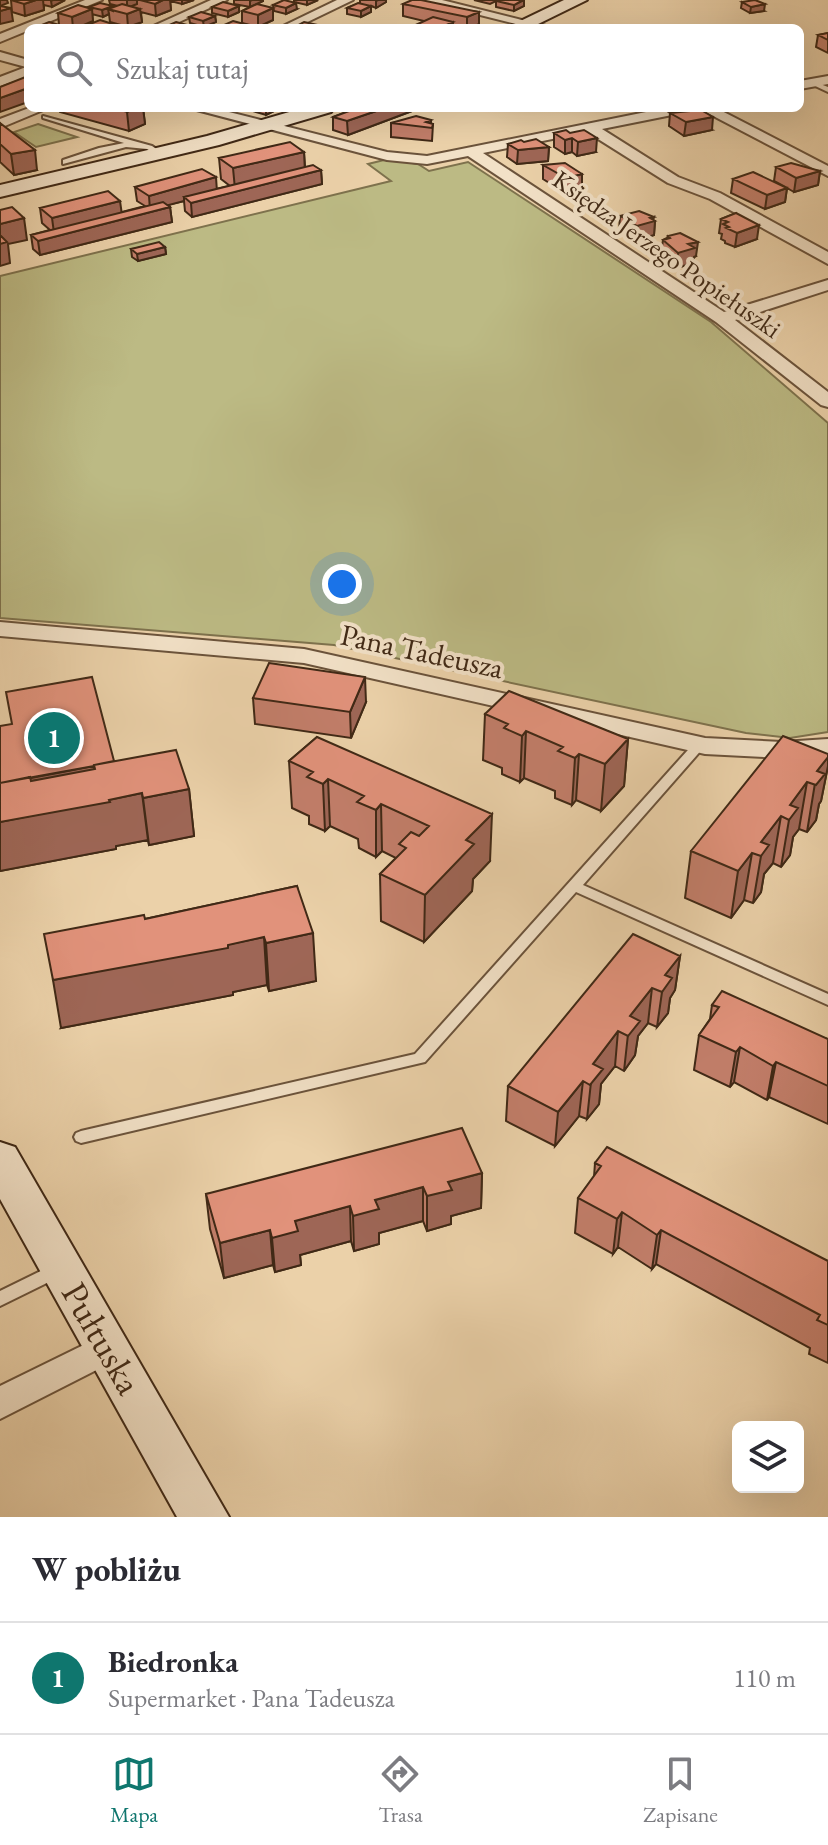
<!DOCTYPE html>
<html lang="pl">
<meta charset="utf-8">
<style>
:root{--surface:#fff;--page:#f7f7f7;--text:#2b2b33;--muted:#7c7c81;--line:#e1e1e2;--accent:#0f766e}
body{margin:0;font-family:"EB Garamond",serif;background:var(--page);color:var(--text)}
.controls{position:absolute;right:24px;bottom:24px;display:grid;overflow:hidden;border-radius:12px;box-shadow:0 8px 32px #0002}
.controls button{width:72px;height:72px;display:grid;place-items:center;padding:0;border:0;border-bottom:2px solid var(--line);background:var(--surface);color:var(--text);font:40px sans-serif}
.you{position:absolute;left:342px;top:584px;width:28px;height:28px;margin:-20px;border:6px solid #fff;border-radius:50%;background:#1a73e8;box-shadow:0 0 0 12px #1a73e833}
.badge{display:grid;place-items:center;width:52px;height:52px;border-radius:50%;background:var(--accent);color:#fff;font-size:26px;font-weight:700}
.pin{position:absolute;translate:-50% -50%;border:4px solid #fff;box-shadow:0 2px 8px #0006}
.list{margin:0;padding:0;list-style:none}
h2{display:flex;justify-content:space-between;align-items:center;height:104px;margin:0;padding:0 32px;font-size:34px}
h2 small{font-size:26px;font-weight:400;color:var(--muted)}
.list li{display:grid;grid-template-columns:52px 1fr auto;gap:24px;align-items:center;box-sizing:border-box;height:112px;padding:0 32px;border-top:2px solid var(--line)}
.list b{display:block;font-size:30px;white-space:nowrap}
.list p{margin:0;font-size:26px;white-space:nowrap;color:var(--muted)}
.list em{font-size:26px;font-style:normal;color:var(--muted)}
.icon{flex:none;width:44px;height:44px;fill:none;stroke:currentColor;stroke-width:2;stroke-linecap:round;stroke-linejoin:round}
.map{position:relative;flex:none;width:828px;height:1517px;overflow:hidden}
.search{position:absolute;background:var(--surface);box-shadow:0 8px 32px #0002;left:24px;right:24px;top:24px;height:88px;display:flex;align-items:center;gap:20px;box-sizing:border-box;padding:0 28px;border-radius:12px;color:var(--muted);font-size:30px}
.sheet{height:216px;background:var(--surface)}
nav{display:flex;justify-content:space-around;align-items:center;box-sizing:border-box;height:112px;border-top:2px solid var(--line);background:var(--surface);font-size:22px;color:var(--muted)}
nav a{display:grid;justify-items:center;gap:4px}
nav .on{color:var(--accent)}
.map>svg:first-child{display:block}
.green{fill:#bcba84;stroke:#7e724d;stroke-width:2}
.lines{fill:none;stroke-linecap:round;stroke-linejoin:round}
.lane-casing{stroke:#6b533b;stroke-width:4}
.street-casing{stroke:#6b533b;stroke-width:4}
.secondary-casing{stroke:#402916;stroke-width:4}
.lane{fill:#f2e1c7;fill-rule:evenodd}
.street{fill:#f2e1c7;fill-rule:evenodd}
.secondary{fill:#f2e1c7;fill-rule:evenodd}
.wall{fill:#c27e6a;stroke:#402916;stroke-width:2}
.shaded-wall{fill:#9e6656;stroke:#402916;stroke-width:2}
.building{fill:#e1927b;stroke:#402916;stroke-width:2}
.labels{text-anchor:middle;dominant-baseline:central;stroke-width:8;stroke-linejoin:round;paint-order:stroke}
.far-street-label{font-size:26px;fill:#402916;stroke:#f2e1c7}
.street-label{font-size:30px;fill:#402916;stroke:#f2e1c7}
.near-street-label{font-size:36px;fill:#402916;stroke:#f2e1c7}
</style>
<div class="map">
<svg width="828" height="1517" viewBox="0 0 828 1517">
<rect width="100%" height="100%" fill="#ebd1a9"/>
<filter id="stains"><feTurbulence type="fractalNoise" baseFrequency=".0025" numOctaves="4"/><feColorMatrix values="0 0 0 0 .2 0 0 0 0 .09 0 0 0 0 .02 0 0 0 .5 -.17"/></filter>
<radialGradient id="worn" r=".72"><stop offset=".6" stop-color="#630" stop-opacity="0"/><stop offset="1" stop-color="#630" stop-opacity=".3"/></radialGradient>
<path class="green" d="M38,124L77,137L36,147L14,132Z
M388,159L418,164L429,171L468,162L711,322L828,423V732L790,738L746,733L334,645L0,618V276L391,181L368,164Z"/>
<g class="lines">
<defs>
<path id="lane" d="M811,82H815L828,87V92L811,84Z
M43,116L152,146L164,154L160,156L147,149L126,147L63,164V160L99,148L124,143L43,118Z
M700,740L706,744L704,747L583,885L828,994V1005L576,892L425,1062L81,1143L76,1141L74,1137L76,1133L81,1131L415,1054L696,741Z
M55,1264L61,1266L63,1271L61,1276L0,1306V1291Z"/>
<path id="street" d="M85,0H102L0,42V34Z
M211,0H227L166,28H149Z
M337,0H353L295,28H279Z
M420,0H442L554,28H532Z
M0,52L28,60V76L0,86V77L26,67L0,60Z
M828,76V84L800,89V81Z
M29,108H48L0,128V119Z
M189,108H213L387,152L427,156L666,108H694L687,112L602,129L678,177L720,193L828,252V264L710,199L668,183L587,132L483,153L724,312L828,280V290L735,320L828,392V407L821,405L716,322L468,156L427,164L387,160Z
M698,108H716L828,166V176Z
M0,622L304,649L705,738L782,742L828,739V755L782,758L705,754L304,663L0,636Z
M108,1333L120,1338L125,1348L120,1358L0,1419V1386Z"/>
<path id="secondary" d="M564,0H587L530,28H506Z
M303,108H334L331,112L219,145L0,197V185L207,136Z
M0,1142L15,1147L229,1517H177L0,1199Z"/>
</defs>
<use href="#lane" class="lane-casing"/>
<use href="#street" class="street-casing"/>
<use href="#secondary" class="secondary-casing"/>
<use href="#lane" class="lane"/>
<use href="#street" class="street"/>
<use href="#secondary" class="secondary"/>
</g>
<path class="wall" d="M11,0H65L52,7L44,5V10L25,16L12,12Z
M109,0H170L171,10L156,16L141,12L142,22L128,27L110,22L109,14L103,17L92,14L93,21L77,28L63,27V28H37L59,25L58,13L89,8H113L118,6L110,4Z
M170,0H194L182,4L170,1Z
M234,0H263V1L251,7L273,8V20L258,27L242,23V11L250,7L234,4Z
M294,0H318L307,5L294,2Z
M360,0H386V2L376,8L371,6V12L361,17L347,14V8L360,3Z
M474,0H524V6L514,11L496,7V1L490,4Z
M742,2L764,11L750,13L741,8Z
M403,4L479,12V24L471,28H453L403,16Z
M273,5L297,9L286,14L274,11Z
M239,6V12L228,17L212,13V7Z
M215,16L216,22L204,27L190,23L189,17Z
M828,33V53L816,47L818,35Z
M59,108H143L145,124L129,131L60,112Z
M243,108H280L266,115Z
M357,108H420L348,135L333,130V117Z
M670,113L712,130L684,136L669,126Z
M431,120V124H433L432,141L391,137V123Z
M0,123L37,170L14,175L0,162Z
M554,133H570L596,152L577,156L572,152L565,154L554,147Z
M524,142L549,147L548,161L517,164L507,157L508,144Z
M304,152L305,167L321,170L322,184L192,217L185,211L184,201L167,205L170,207L172,222L40,255L33,249L31,235L50,230L42,223L40,208L122,212L145,206L137,201L135,187L216,177V189L230,186L221,179L219,158Z
M543,165L582,174V189L565,193L543,179Z
M776,167L820,171L818,185L794,192L787,188L785,202L765,209L731,193L733,179L787,188L774,181Z
M736,213L757,239L735,247L725,243V241L721,239L722,234L719,233L721,219Z
M620,216L655,221L654,235L636,241L630,237V235L619,231Z
M668,236L696,256L694,257L693,263L677,268L661,254L663,240L667,238Z
M165,247L166,254L138,261L132,257L131,249Z
M253,698L366,702L351,738L255,724Z
M485,714L628,739L624,786L601,811L576,800L572,805L555,798V791L524,778L520,782L502,774V768L483,760Z
M317,737L490,861L473,879L472,891L424,942L381,921L380,874L396,858L382,851L376,857L359,848L358,839L330,826L325,831L309,824V816L292,808L289,761Z
M828,754V766L821,801L819,804L816,820L807,832L799,829L793,837L790,855L781,867L773,863L764,874L761,892L753,903L744,900L731,918L685,898L691,851Z
M114,761L189,789L194,836L149,845L148,840L116,846V849L0,871Z
M297,886L316,981L269,991L267,985L233,992V995L61,1028L145,919Z
M680,956L675,990L670,998L668,1013L657,1027L648,1023L638,1036L635,1055L624,1071L615,1066L601,1084L599,1104L587,1119L579,1116L555,1146L506,1121L508,1086Z
M712,1005L828,1039V1124L769,1097L767,1100L734,1082L730,1087L694,1070L699,1035L710,1019Z
M595,1163L828,1261V1363L809,1354L810,1348L656,1264L652,1269L618,1247L613,1254L575,1233L578,1198L594,1177Z
M482,1173L481,1208L451,1216V1224L427,1231L423,1221L379,1233V1244L354,1251L351,1241L300,1255L301,1265L275,1272L273,1265L224,1278L210,1229L206,1194Z"/>
<path class="shaded-wall" d="M0,0H7L8,3L0,6Z
M36,0H43L44,10L25,16L24,4Z
M53,0H65L52,7L51,1Z
M127,0H137V4L127,8Z
M163,0H170L171,10L156,16L155,4Z
M182,0H194L182,4Z
M252,0H263V1L250,7V1Z
M307,0H318L307,5Z
M378,0H386V2L376,8V1Z
M524,0V6L514,11V5Z
M296,3L297,9L286,14V8Z
M765,4L764,11L750,13L751,7Z
M113,6V11L108,9L109,14L103,17L102,10Z
M239,6V12L228,17V11Z
M371,6V12L361,17V11Z
M11,8L13,21L0,24V11Z
M273,8V20L258,27V15Z
M92,9L93,21L77,28H73L72,17Z
M140,9L142,22L128,27L127,14Z
M479,12V24L471,28H467V17Z
M215,16L216,22L204,27L203,21Z
M453,22V28H440Z
M28,88V102L0,112V98Z
M135,108H143L145,124L129,131L127,112Z
M266,108H280L266,115Z
M385,108H420L348,135L347,121Z
M713,117L712,130L684,136L686,122Z
M572,138V152L565,154V140Z
M597,138L596,152L577,156L578,142Z
M549,147L548,161L517,164L518,150Z
M35,150L37,170L14,175L11,154Z
M304,152L305,172L235,189L233,168Z
M321,170L322,184L192,217L191,203Z
M820,171L818,185L794,192L796,178Z
M582,174V189L565,193L566,178Z
M216,177L217,192L184,197V201L150,210L149,196Z
M787,188L785,202L765,209L767,195Z
M120,201L122,215L54,233L52,218Z
M170,207L172,222L40,255L38,241Z
M654,217L653,221H655L654,235L636,241L637,226Z
M24,218L27,240L8,244L10,263L0,266V224Z
M759,225L757,239L735,247L737,233Z
M698,242L696,256L694,257L693,263L677,268L678,253L688,244Z
M165,247L166,254L138,261L137,254Z
M365,677L366,702L351,738L350,712Z
M526,731L524,778L520,782L522,736Z
M628,739L624,786L601,811L605,764Z
M579,754L576,800L572,805L575,758Z
M828,757V766L821,801L819,804L816,820L807,832L817,771Z
M94,766L95,775L0,784Z
M328,779L330,826L325,831L323,784Z
M807,782L799,829L793,837L790,855L781,867L789,820L790,805Z
M189,789L194,836L149,845L143,798Z
M142,793L148,840L116,846V849L0,871V822Z
M381,804L382,851L376,857V810Z
M492,814L490,861L473,879L472,891L424,942L425,895L466,840Z
M781,816L773,863L764,874L761,892L753,903L761,856V842Z
M752,853L744,900L731,918L738,871Z
M313,933L316,981L269,991L266,943Z
M264,937L267,985L233,992V995L61,1028L53,980Z
M680,956L675,990L670,998L668,1013L657,1027L662,992L665,975Z
M652,988L648,1023L638,1036L635,1055L624,1071L630,1016Z
M618,1031L615,1066L601,1084L599,1104L587,1119L593,1064Z
M740,1047L734,1082L730,1087L736,1052Z
M776,1062L769,1097L767,1100L773,1066Z
M583,1081L579,1116L555,1146L558,1112Z
M482,1173L481,1208L451,1216V1224L427,1231V1196L448,1182Z
M423,1187V1221L379,1233V1244L354,1251L353,1216L375,1200Z
M350,1206L351,1241L300,1255L301,1265L275,1272L272,1238L295,1221Z
M622,1212L618,1247L613,1254L617,1219Z
M270,1230L273,1265L224,1278L220,1243Z
M661,1230L656,1264L652,1269L657,1235Z"/>
<path class="building" d="M11,0H36L24,4Z
M140,0H163L155,4Z
M284,0L296,3L286,8L273,5Z
M412,0H421L479,12L467,17L403,4Z
M497,0H523L514,5L496,1Z
M755,0L765,4L751,7L742,2Z
M223,2L239,6L228,11L212,7Z
M100,3L113,6L102,10L89,7Z
M358,3L371,6L361,11L347,8Z
M122,4L140,9L127,14L108,9Z
M257,4L273,8L258,15L242,11Z
M78,5L92,9L72,17L58,13Z
M0,6L11,8L0,11Z
M201,12L215,16L203,21L189,17Z
M433,17L453,22L440,28H409Z
M100,20L116,25L107,28H94L85,26Z
M233,21L248,25L241,28H234L224,25Z
M49,22L63,26L57,28L37,27Z
M176,22L191,26L187,28L165,27Z
M304,22L322,26L319,28H293Z
M828,33V40L818,35Z
M28,76V88L0,98V87Z
M114,108H135L127,112Z
M357,108H385L347,121L333,117Z
M701,110L713,117L686,122L670,113Z
M416,116L431,120L426,122L433,124L432,128L391,123Z
M0,123L35,150L11,154L0,144Z
M566,130L570,133L584,130L597,138L578,142L572,138L565,140L554,133Z
M536,139L549,147L518,150L508,144L521,140L524,142Z
M290,142L304,152L233,168L219,158Z
M565,163L582,174L566,178L543,165Z
M791,163L820,171L796,178L776,167Z
M313,165L321,170L191,203L184,197Z
M202,169L216,177L149,196L135,187Z
M753,172L787,188L767,195L733,179Z
M108,191L120,201L52,218L40,208Z
M163,202L170,207L38,241L31,235Z
M12,207L24,218L0,224V210Z
M639,211L654,217L650,218L655,221L637,226L631,223L634,222L620,216Z
M736,213L759,225L737,233L726,228L729,227L723,224L728,222L721,219Z
M680,233L698,242L688,244L695,248L678,253L663,240L670,238L668,236Z
M0,236H1L7,242L0,244Z
M159,242L165,247L137,254L131,249Z
M269,663L365,677L350,712L253,698Z
M92,677L114,761L94,765V766L0,783V726L12,724L6,692Z
M509,691L628,739L605,764L579,754L575,758L558,751L563,747L526,731L522,736L504,728L508,724L485,714Z
M783,736L828,754V757L817,771L825,774L816,785L807,782L790,805L798,808L789,820L781,816L761,842L769,845L761,856L752,853L738,871L691,851Z
M317,737L492,814L466,840L474,844L425,895L380,874L406,848L399,844L411,832L419,836L429,826L381,804L376,810L357,802L364,796L328,779L323,784L307,777L313,772L289,761Z
M176,750L189,789L143,798L142,793L109,800L110,802L0,822V783L30,777L31,781L95,769L94,765Z
M297,886L313,933L266,943L264,937L228,945V948L53,980L44,934L144,915L145,919Z
M633,934L680,956L665,975L672,978L662,992L652,988L630,1016L640,1021L628,1036L618,1031L593,1064L603,1069L590,1085L583,1081L558,1112L508,1086Z
M722,991L828,1039V1086L776,1062L773,1066L740,1047L736,1052L699,1035L719,1007L712,1005Z
M462,1128L482,1173L448,1182L452,1190L427,1196L423,1187L375,1200L379,1209L353,1216L350,1206L295,1221L298,1231L272,1238L270,1230L220,1243L206,1194Z
M607,1147L828,1261V1325L817,1320L820,1315L661,1230L657,1235L622,1212L617,1219L578,1198L601,1166L595,1163Z"/>
<g class="labels">
<g class="far-street-label">
<text transform="translate(667 254) rotate(35)">Księdza Jerzego Popiełuszki</text>
</g>
<g class="street-label">
<text transform="translate(422 651) rotate(12)">Pana Tadeusza</text>
</g>
<g class="near-street-label">
<text transform="translate(102 1338) rotate(60)">Pułtuska</text>
</g>
</g>
<rect width="100%" height="100%" filter="url(#stains)"/>
<rect width="100%" height="100%" fill="url(#worn)"/>
</svg>
<div class="controls">
<button><svg class="icon" aria-label="layers" viewBox="0 0 24 24"><path d="M12 4l9 5-9 5-9-5zM3 14l9 5 9-5"/></svg></button>
</div>
<div class="you"></div>
<div class="pin badge" style="left:54px;top:738px">1</div>
<div class="search"><svg class="icon" aria-label="search" viewBox="0 0 24 24"><circle cx="10" cy="10" r="6"/><path d="M15 15l6 6"/></svg>Szukaj tutaj</div>
</div>
<section class="sheet">
<h2>W pobliżu<small></small></h2>
<ul class="list">
<li><span class="badge">1</span><div><b>Biedronka</b><p>Supermarket · Pana Tadeusza</p></div><em>110 m</em></li>
</ul>
</section>
<nav>
<a class="on"><svg class="icon" aria-label="map" viewBox="0 0 24 24"><path d="M3 6l6-2 6 2 6-2v14l-6 2-6-2-6 2zM9 4v14M15 6v14"/></svg>Mapa</a>
<a><svg class="icon" aria-label="directions" viewBox="0 0 24 24"><path d="M12 3l9 9-9 9-9-9zM9 14v-3h6M13 9l2 2-2 2"/></svg>Trasa</a>
<a><svg class="icon" aria-label="saved" viewBox="0 0 24 24"><path d="M7 4h10v16l-5-4-5 4z"/></svg>Zapisane</a>
</nav>
